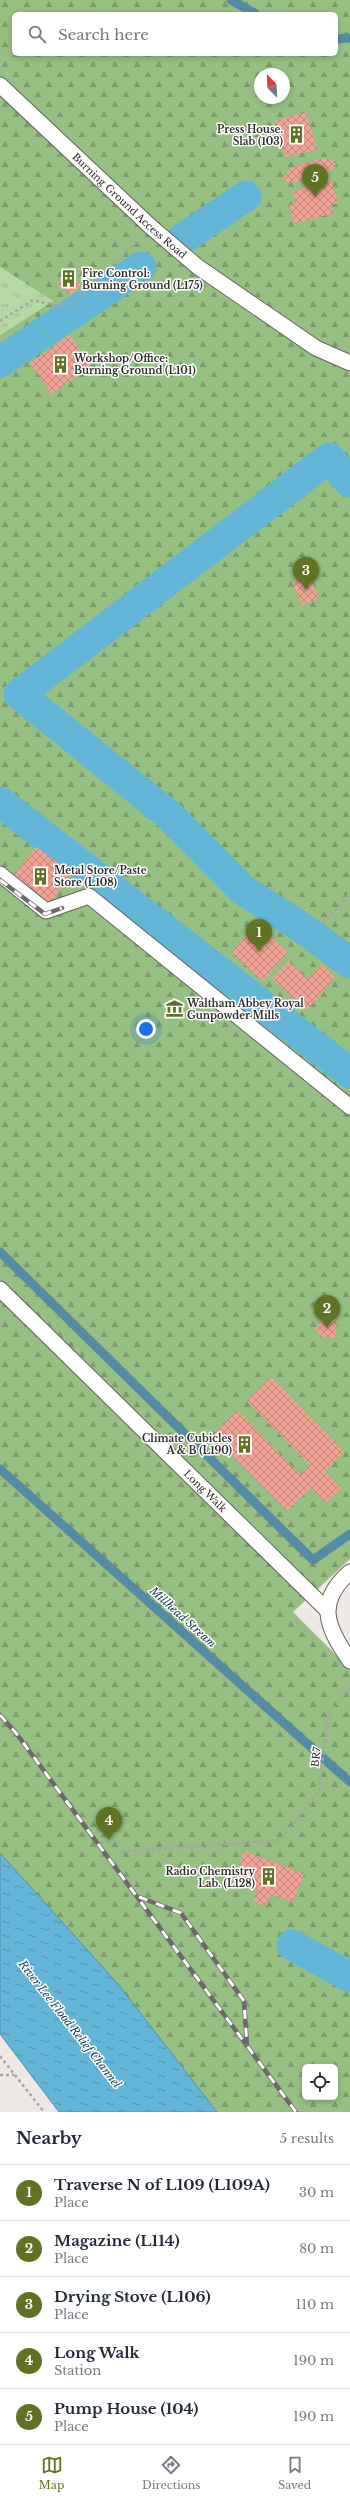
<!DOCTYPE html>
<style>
:root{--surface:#fff;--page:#f2f2f3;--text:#1f2937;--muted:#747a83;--line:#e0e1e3;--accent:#5f7323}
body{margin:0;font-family:"Libre Baskerville",serif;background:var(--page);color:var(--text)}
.controls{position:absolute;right:12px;bottom:12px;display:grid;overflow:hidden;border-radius:6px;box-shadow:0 2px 6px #0003}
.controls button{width:36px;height:36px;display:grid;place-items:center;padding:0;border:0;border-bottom:1px solid var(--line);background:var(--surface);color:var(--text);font:20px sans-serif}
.compass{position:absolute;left:254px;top:68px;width:36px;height:36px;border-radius:50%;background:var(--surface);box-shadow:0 2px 6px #0003;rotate:336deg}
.you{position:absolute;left:146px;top:1029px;width:14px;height:14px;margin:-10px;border:3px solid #fff;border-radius:50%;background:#1a73e8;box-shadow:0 0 0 6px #1a73e833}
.badge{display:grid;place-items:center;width:26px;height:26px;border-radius:50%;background:var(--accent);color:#fff;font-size:13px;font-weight:700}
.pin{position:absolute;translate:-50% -33px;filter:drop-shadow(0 1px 2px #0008)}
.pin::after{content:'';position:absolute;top:21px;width:14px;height:12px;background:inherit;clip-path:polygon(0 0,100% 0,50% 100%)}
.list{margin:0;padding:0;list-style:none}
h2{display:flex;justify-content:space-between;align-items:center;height:52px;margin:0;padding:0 16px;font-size:17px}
h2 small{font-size:13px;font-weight:400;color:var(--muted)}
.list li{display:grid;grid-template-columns:26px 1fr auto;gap:12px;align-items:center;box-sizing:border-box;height:56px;padding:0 16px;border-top:1px solid var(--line)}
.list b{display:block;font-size:15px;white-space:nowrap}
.list p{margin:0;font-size:13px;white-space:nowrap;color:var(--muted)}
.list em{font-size:13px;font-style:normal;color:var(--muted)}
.icon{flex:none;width:22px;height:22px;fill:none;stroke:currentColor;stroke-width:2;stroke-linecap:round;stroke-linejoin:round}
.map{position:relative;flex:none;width:350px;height:2112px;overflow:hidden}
.search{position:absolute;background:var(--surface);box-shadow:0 2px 6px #0003;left:12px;right:12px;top:12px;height:44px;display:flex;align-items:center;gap:10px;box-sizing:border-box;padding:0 14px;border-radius:6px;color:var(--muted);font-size:15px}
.sheet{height:332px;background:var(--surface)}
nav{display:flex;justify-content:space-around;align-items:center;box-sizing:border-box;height:56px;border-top:1px solid var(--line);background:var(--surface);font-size:11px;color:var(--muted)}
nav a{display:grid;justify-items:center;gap:2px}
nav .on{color:var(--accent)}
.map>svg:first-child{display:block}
.grass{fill:url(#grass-tufts)}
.forest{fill:url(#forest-firs);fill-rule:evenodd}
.water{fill:url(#water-ripples);stroke:#538ca4}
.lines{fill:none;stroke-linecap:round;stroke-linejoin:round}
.stream{stroke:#538ca4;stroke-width:9}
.canal{stroke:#63b5d8;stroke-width:31}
.building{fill:url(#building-cross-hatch)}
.lane-casing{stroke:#666260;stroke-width:17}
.path{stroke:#a8a4a3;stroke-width:2.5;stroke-dasharray:3 3;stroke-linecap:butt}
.lane{stroke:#fff;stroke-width:15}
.rail-casing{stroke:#6c6968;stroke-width:4.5}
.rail{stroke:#fff;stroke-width:3;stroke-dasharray:9;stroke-linecap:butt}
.labels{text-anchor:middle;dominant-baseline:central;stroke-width:3;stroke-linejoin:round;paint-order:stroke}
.poi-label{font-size:10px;font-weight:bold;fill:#2e2c2b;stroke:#fff;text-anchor:start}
.street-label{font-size:10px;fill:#2e2c2b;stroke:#fff}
.water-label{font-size:11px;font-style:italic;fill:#123847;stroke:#fff}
</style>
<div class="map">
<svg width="350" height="2112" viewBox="0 0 350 2112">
<defs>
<pattern id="grass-tufts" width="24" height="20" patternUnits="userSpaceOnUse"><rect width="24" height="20" fill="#b4d9a3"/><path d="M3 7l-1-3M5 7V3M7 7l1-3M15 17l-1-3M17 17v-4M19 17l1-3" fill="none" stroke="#9bba8c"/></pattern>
<pattern id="forest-firs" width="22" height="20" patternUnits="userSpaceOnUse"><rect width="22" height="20" fill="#96bf82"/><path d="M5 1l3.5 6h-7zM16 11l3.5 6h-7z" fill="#7b9b6b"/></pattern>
<pattern id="water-ripples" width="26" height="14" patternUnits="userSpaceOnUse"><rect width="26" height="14" fill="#63b5d8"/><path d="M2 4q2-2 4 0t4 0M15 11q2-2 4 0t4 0" fill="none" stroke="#5293af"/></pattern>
<pattern id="building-cross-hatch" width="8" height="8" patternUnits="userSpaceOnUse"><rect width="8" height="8" fill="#f0a294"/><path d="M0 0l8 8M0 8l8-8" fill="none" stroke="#c38479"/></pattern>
</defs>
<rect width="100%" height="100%" fill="#eee9e7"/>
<path class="grass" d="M0,267L53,301L0,335Z"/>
<path class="forest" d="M0,0H350V1559L293,1612L350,1669V2112H217L118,1984L0,1853V335L53,301L0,267ZM14,14H336V54H14ZM260,74H284V98H260ZM305,2067H335V2097H305Z"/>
<path class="water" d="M0,1853L118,1984L217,2112H59L0,2034Z"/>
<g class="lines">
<path class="stream" d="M231,0L256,14
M336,39L350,38
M0,1252L313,1560L350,1534
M0,1469L350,1782"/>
<path class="canal" d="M181,240L246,196
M0,362L141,267
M350,482L329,458L19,694L170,816L243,890L304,929L350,963
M0,802L350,1073
M292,1945L350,1977"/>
</g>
<path class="building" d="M306,112L317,149L286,157L275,121Z
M319,159H331L336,164L333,169L324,175L300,182H286L283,177L295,166Z
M331,180L338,203L331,205L333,213L294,224L289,205L296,203L293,191Z
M69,274L81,285L71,295L58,284Z
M70,335L91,366L52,394L30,363Z
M310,576L319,598L302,605L293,583Z
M36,847L72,873L47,907L11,879Z
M256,924L288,952L263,981L231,953Z
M288,961L308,979L321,964L335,977L307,1010L272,979Z
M327,1317L337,1326L335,1337H323L315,1329Z
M271,1377L344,1452L324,1472L341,1488L326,1503L311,1488L287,1511L212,1436L237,1410L300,1475L310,1465L247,1401Z
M245,1851L304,1874L293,1902L271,1894L266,1906L254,1901L258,1891L233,1881Z"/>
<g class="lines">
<defs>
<g id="lane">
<path id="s1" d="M0,85L151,227L198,267L316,348L350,363"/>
<path d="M0,874L46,911L89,896L350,1107"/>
<path id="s2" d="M0,1289L326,1609"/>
<path d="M350,1572C315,1602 327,1628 350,1661"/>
</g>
</defs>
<use href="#lane" class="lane-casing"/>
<path class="path" d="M0,321L33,300L69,308L136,242
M323,924L350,893
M122,1852L281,1840L319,1791L329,1711L350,1688
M0,2056L44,2112
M0,2075H14"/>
<use href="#lane" class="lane"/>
<defs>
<path id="rail" d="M0,880L45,914L62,908
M0,1715L16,1733L296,2112
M139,1897L181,1913L244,2001L247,2046"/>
</defs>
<use href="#rail" class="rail-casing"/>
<use href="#rail" class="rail"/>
</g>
<defs>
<symbol id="building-bare" viewBox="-9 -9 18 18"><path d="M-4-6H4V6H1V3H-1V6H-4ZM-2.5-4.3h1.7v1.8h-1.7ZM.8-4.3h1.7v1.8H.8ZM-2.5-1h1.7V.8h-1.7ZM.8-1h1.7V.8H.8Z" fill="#5f7323" stroke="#fff" stroke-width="2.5" paint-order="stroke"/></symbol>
<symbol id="museum-bare" viewBox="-9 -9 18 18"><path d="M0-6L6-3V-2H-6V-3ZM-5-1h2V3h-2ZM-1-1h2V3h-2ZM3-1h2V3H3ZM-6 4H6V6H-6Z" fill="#5f7323" stroke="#fff" stroke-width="2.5" paint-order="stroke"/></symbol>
</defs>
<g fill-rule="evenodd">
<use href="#building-bare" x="284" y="122" width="25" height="25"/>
<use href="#building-bare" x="56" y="266" width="25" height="25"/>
<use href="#building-bare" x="48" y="352" width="25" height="25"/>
<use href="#building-bare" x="28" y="864" width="25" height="25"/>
<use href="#museum-bare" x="162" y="996" width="25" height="25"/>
<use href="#building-bare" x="232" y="1432" width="25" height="25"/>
<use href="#building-bare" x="256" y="1864" width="25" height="25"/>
</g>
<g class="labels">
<g class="poi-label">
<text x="283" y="129" text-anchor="end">Press House.<tspan x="283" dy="12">Slab (103)</tspan></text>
<text x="82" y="273">Fire Control:<tspan x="82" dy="12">Burning Ground (L175)</tspan></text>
<text x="74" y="358">Workshop/Office:<tspan x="74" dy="12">Burning Ground (L101)</tspan></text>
<text x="54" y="870">Metal Store/Paste<tspan x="54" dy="12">Store (L108)</tspan></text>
<text x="187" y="1003">Waltham Abbey Royal<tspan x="187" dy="12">Gunpowder Mills</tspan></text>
<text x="232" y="1438" text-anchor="end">Climate Cubicles<tspan x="232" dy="12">A &amp; B (L190)</tspan></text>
<text x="255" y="1871" text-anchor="end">Radio Chemistry<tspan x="255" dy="12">Lab. (L128)</tspan></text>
</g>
<g class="street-label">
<text stroke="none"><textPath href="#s1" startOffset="177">Burning Ground Access Road</textPath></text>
<text stroke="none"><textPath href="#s2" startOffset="288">Long Walk</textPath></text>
<text transform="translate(316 1757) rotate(-83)">BR7</text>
</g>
<g class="water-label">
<text transform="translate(183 1617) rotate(42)">Millhead Stream</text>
<text transform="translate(70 2024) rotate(52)">River Lee Flood Relief Channel</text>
</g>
</g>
</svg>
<div class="controls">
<button><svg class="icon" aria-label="locate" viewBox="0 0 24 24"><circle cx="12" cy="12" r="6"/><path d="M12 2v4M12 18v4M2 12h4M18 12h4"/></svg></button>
</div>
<svg class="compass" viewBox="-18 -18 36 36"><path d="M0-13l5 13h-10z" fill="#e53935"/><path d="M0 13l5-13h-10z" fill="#747a83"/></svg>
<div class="you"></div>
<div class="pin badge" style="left:259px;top:952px">1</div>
<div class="pin badge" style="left:327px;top:1328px">2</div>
<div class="pin badge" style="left:306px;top:590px">3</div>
<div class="pin badge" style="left:109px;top:1840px">4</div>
<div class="pin badge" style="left:315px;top:197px">5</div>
<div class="search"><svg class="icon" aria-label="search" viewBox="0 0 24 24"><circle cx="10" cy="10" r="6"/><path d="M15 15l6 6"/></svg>Search here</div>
</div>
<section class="sheet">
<h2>Nearby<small>5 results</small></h2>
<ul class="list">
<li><span class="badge">1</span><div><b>Traverse N of L109 (L109A)</b><p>Place</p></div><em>30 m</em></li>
<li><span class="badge">2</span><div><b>Magazine (L114)</b><p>Place</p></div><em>80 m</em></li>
<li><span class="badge">3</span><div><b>Drying Stove (L106)</b><p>Place</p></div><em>110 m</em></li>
<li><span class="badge">4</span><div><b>Long Walk</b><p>Station</p></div><em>190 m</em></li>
<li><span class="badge">5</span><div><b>Pump House (104)</b><p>Place</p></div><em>190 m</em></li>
</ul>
</section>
<nav>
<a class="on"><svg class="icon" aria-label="map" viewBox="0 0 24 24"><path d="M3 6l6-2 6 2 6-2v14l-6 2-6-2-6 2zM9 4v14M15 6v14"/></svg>Map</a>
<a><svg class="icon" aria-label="directions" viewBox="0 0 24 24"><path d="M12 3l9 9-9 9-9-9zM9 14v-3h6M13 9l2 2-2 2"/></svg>Directions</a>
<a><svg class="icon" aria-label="saved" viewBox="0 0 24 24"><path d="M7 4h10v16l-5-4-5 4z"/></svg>Saved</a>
</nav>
